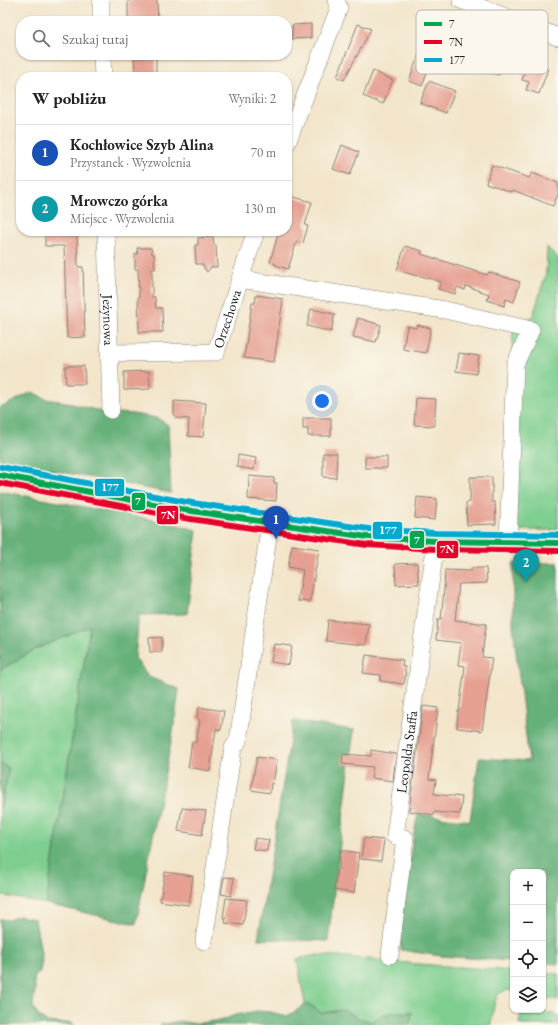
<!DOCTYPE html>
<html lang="pl">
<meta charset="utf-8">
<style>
:root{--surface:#fff;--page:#f6f6f6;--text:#222;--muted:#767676;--line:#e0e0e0;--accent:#7c3aed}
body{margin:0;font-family:"EB Garamond",serif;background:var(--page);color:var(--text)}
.controls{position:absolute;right:12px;bottom:12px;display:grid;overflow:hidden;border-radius:8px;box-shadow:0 1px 3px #0004}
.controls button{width:36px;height:36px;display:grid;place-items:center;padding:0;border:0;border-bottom:1px solid var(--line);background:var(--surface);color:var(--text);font:20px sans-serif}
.you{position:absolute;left:322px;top:401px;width:14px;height:14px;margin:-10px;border:3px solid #fff;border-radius:50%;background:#1a73e8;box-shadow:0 0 0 6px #1a73e833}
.badge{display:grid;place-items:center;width:26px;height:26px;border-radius:50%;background:var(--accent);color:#fff;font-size:13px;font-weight:700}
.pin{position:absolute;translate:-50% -33px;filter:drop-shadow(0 1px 2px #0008)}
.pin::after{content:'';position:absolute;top:21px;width:14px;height:12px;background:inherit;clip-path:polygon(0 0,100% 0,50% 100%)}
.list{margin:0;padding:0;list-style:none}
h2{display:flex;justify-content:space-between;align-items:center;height:52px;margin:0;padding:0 16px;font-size:17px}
h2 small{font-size:13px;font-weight:400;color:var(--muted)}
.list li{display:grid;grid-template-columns:26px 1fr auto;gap:12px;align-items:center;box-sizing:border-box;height:56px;padding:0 16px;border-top:1px solid var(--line)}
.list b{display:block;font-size:15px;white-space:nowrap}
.list p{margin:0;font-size:13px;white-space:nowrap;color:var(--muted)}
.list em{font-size:13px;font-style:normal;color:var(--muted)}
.icon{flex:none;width:22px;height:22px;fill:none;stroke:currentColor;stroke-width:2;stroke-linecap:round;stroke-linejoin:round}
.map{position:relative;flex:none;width:558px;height:1025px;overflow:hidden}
.search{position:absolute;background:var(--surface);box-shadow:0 1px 3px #0004;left:16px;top:16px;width:276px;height:44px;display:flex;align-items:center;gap:10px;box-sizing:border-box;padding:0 14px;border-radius:16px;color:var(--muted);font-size:15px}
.panel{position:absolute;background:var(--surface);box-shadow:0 1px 3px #0004;left:16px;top:72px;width:276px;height:164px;border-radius:16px}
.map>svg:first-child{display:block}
.green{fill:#7ece8f;stroke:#4d7556}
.forest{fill:#66b17a;stroke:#41664b}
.building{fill:#e5a092}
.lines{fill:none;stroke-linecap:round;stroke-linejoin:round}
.street-casing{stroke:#878073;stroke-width:18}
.secondary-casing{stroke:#878073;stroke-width:24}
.street{stroke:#fff;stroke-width:17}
.secondary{stroke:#fff;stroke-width:22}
.bus-1-casing{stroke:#fbf7ec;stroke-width:9}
.bus-2-casing{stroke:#fbf7ec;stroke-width:9}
.bus-3-casing{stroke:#fbf7ec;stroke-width:9}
.bus-1{stroke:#00a651;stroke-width:6}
.bus-2{stroke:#e4002b;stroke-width:6}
.bus-3{stroke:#00a9ce;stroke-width:6}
.labels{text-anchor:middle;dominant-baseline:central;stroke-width:3;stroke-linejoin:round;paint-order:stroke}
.street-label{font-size:14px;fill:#1c1c1c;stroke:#fbf7ec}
.key{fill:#fbf7ec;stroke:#b8b5ae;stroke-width:1}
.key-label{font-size:11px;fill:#1c1c1c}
.line-badge{stroke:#fbf7ec;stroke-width:1.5}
.badge-label{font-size:11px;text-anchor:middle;font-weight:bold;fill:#fff}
</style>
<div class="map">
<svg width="558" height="1025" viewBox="0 0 558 1025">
<rect width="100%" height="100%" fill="#fbf7ec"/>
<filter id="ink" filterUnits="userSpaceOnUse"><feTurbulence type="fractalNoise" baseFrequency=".025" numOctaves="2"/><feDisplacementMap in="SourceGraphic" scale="8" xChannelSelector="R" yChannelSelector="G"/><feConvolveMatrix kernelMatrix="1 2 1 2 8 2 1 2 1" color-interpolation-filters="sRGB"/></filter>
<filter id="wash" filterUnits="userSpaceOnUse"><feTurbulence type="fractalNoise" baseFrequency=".012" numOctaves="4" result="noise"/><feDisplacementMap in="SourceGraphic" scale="16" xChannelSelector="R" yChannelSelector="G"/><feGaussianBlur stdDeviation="0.9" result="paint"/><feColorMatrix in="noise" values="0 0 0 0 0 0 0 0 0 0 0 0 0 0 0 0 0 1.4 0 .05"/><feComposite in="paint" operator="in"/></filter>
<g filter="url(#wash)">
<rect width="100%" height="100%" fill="#f2e5ca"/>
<path class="green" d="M547,247L558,258V530H505L513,330L533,316L546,273Z
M90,626L46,904L0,895V809L9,768L0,764V670L36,649Z
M317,955L338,956L418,964L513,971V991C509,990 504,990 500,993C494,997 492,1017 491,1025H410L412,1012C394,1012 387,1011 371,1022L358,1018L344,1010L321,1013L312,1006L305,1004L297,959Z
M543,973L558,974V1000L543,997Z
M526,1010C538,1010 547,1011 558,1016V1025H520C518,1019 521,1014 526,1010Z"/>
<path class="forest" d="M32,392L46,399L65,402L103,412L133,414L157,418L168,425L171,493L0,460V406H4Z
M0,491L174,524L197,530L187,614L139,615L135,658L149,677L179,689L173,732L136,924L46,904L90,626L36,649L0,670Z
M513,563H558V964L543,963V872H513V961L441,956L401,950L399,923L415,828L418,814L470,821L479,758L529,761L513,626Z
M293,721L354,730L328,941L258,939Z
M0,764L9,768L0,809Z
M19,916L35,919L42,959L40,972L34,978L35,989L33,1006L37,1014L46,1022L57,1023H71L75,1025H0V919L8,920Z
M305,1004L312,1006L321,1013L344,1010L358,1018L371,1022L381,1015L395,1012H412L410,1025H160L179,1021L196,1024L206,1022L223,1020L235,1015L257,1011L271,1012L287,1016L296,1011Z"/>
<g id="blocks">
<path class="building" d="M128,0H157L158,21H128Z
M311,24V38L292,39V25Z
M358,24L371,29L344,80L337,77Z
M429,27L442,32L422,86L409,81Z
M486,51L504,56L499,75L480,70Z
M134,55H156V77H135Z
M528,62L548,69L539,94L526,90L529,82L522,80Z
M373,71L393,80L383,104L363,96Z
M429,81L455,91L446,113L420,103Z
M342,145L359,152L350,175L333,169Z
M492,165L529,178L532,173L558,183V194L553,206L513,190L512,192L486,183Z
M290,196L312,202L305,225L308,226L303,243L297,241L288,269L275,265L276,264L270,262L279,231H287V205Z
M45,231H77L78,267H83L85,337L67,338L64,246H45Z
M213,237L214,245H216L217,267H211L207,272L202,264H196L195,245H198V238Z
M405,246L422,251L421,254L487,275L489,272L520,282L514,302L506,299L504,306L487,300L489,294L466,286L465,290L457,287L455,294L438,289L441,282L418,275L417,276L397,270Z
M137,248H151L152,254H154L155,269H152V297H155L156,308H162L163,332H139L138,297H139L138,269H135V254H138Z
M256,295L283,299L274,362L244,358L252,303H255Z
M311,309L335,314L331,332L307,326Z
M358,318L381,325L376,342L353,337Z
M417,325L431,328L426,353L403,349L407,326L416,328Z
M459,353L479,356L476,374L456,371Z
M65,366H84L85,384H66Z
M149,371L150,389L124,390V372Z
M416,398L436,399L434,426L414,425Z
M174,401L206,403L203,437L188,436L189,419L176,418L174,414Z
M303,418H331V436H308V429H303Z
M323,453H337L336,478L323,477Z
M238,455L256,458L254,470L237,467Z
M365,457H387V468H365Z
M249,476L274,478V483H277L276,501L248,499Z
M470,477H492V502H495L496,524L467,525L466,503L470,502Z
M417,497L437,499L435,520L415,518Z
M292,545L319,549L310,602L298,601L303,570L288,567Z
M417,563L419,584L396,585L395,564Z
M471,568H486L487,583L459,584L455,620L486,624L482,657L492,658L482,731L457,728L458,711H459L465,666L458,665L461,643L436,640L438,619H441L444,591L445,570L471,571Z
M328,620L369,624L366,645L326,641Z
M162,637V652H150L149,638Z
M274,644L292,646L289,665L271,662Z
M366,655L403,660L402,666L405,667V673H406L404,684L380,681L381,675L363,673Z
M423,706L438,708L429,779L436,780L434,794L462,797L460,814L434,812V815L409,811Z
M199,707L224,711L221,730L216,729L210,771L188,767L192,742H196L200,721L197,717Z
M371,750L396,754L393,781L371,778L373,767L342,764L343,754L371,756Z
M257,757L277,760L273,784L271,783L270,793L251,790Z
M182,808L206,811L202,835L178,831Z
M255,838L269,840L267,851L253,849Z
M364,838L384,840L381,861L361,859Z
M340,850L359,853L354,893L334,890L337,869H339Z
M165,872L193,876L189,905L160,901Z
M224,877L234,878L231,896L221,894Z
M226,898L247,900L243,925L225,923L226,918H223Z"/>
</g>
</g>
<g filter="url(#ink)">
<use href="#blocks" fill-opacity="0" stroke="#878073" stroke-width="1"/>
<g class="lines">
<defs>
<g id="street">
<path d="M101,0V21"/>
<path d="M461,0L558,37"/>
<path d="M102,55L103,77"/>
<path d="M287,143L339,8L336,0"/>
<path id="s1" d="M106,231L111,410"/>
<path d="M240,279L445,310L531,330L515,364L508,542"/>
<path id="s2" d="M109,353L216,352L256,231"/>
<path d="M204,941L233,748L238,741L270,523"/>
<path id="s3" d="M390,955L405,838L395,836L436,541"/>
</g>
<path id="secondary" d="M0,475L185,510L368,537L436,541L558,543"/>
</defs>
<use href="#street" class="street-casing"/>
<use href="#secondary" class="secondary-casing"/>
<use href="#street" class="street"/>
<use href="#secondary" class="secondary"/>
<defs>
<path id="bus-1" d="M0,475L185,510L368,537L436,541L558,543"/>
<path id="bus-2" d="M0,483L184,518L367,545L436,549L558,551"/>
<path id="bus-3" d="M1,467L186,502L369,529L436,533L558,535"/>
</defs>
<use href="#bus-1" class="bus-1-casing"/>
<use href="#bus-2" class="bus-2-casing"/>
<use href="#bus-3" class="bus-3-casing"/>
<use href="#bus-1" class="bus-1"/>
<use href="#bus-2" class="bus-2"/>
<use href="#bus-3" class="bus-3"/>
</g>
</g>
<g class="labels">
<g class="street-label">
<text stroke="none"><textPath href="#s2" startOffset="142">Orzechowa</textPath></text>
<text stroke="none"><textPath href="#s1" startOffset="89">Jeżynowa</textPath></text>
<text stroke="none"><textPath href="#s3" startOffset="213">Leopolda Staffa</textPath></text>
</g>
</g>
<rect x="416" y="10" width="132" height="64" rx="6" class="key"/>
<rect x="424" y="22" width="18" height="4" fill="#00a651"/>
<rect x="424" y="40" width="18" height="4" fill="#e4002b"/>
<rect x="424" y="58" width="18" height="4" fill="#00a9ce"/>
<g class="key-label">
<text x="449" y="28">7</text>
<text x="449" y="46">7N</text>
<text x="449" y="64">177</text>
</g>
<g class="line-badge">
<rect x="94" y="478" width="31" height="19" rx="4" fill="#00a9ce"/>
<rect x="131" y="492" width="15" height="19" rx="4" fill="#00a651"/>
<rect x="156" y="505" width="23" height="20" rx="4" fill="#e4002b"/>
<rect x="372" y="521" width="31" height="19" rx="4" fill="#00a9ce"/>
<rect x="409" y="530" width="16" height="19" rx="4" fill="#00a651"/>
<rect x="436" y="540" width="23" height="19" rx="4" fill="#e4002b"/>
</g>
<g class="badge-label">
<text x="110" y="491">177</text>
<text x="138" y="505">7</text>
<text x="168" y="519">7N</text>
<text x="388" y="534">177</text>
<text x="417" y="544">7</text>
<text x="447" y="553">7N</text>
</g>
</svg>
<div class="controls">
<button>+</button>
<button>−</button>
<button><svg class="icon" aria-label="locate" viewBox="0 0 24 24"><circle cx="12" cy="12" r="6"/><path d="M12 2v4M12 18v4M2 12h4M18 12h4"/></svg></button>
<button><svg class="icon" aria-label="layers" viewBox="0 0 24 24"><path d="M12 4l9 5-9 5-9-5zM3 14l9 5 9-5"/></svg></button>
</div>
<div class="you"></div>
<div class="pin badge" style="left:276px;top:539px;background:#1a4fb4">1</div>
<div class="pin badge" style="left:526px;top:582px;background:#0f9aa8">2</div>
<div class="search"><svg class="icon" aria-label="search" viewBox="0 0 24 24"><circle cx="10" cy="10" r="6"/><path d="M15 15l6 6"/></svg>Szukaj tutaj</div>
<section class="panel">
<h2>W pobliżu<small>Wyniki: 2</small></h2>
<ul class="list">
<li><span class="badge" style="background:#1a4fb4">1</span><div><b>Kochłowice Szyb Alina</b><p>Przystanek · Wyzwolenia</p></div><em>70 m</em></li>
<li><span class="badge" style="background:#0f9aa8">2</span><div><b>Mrowczo górka</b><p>Miejsce · Wyzwolenia</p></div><em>130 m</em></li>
</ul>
</section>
</div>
